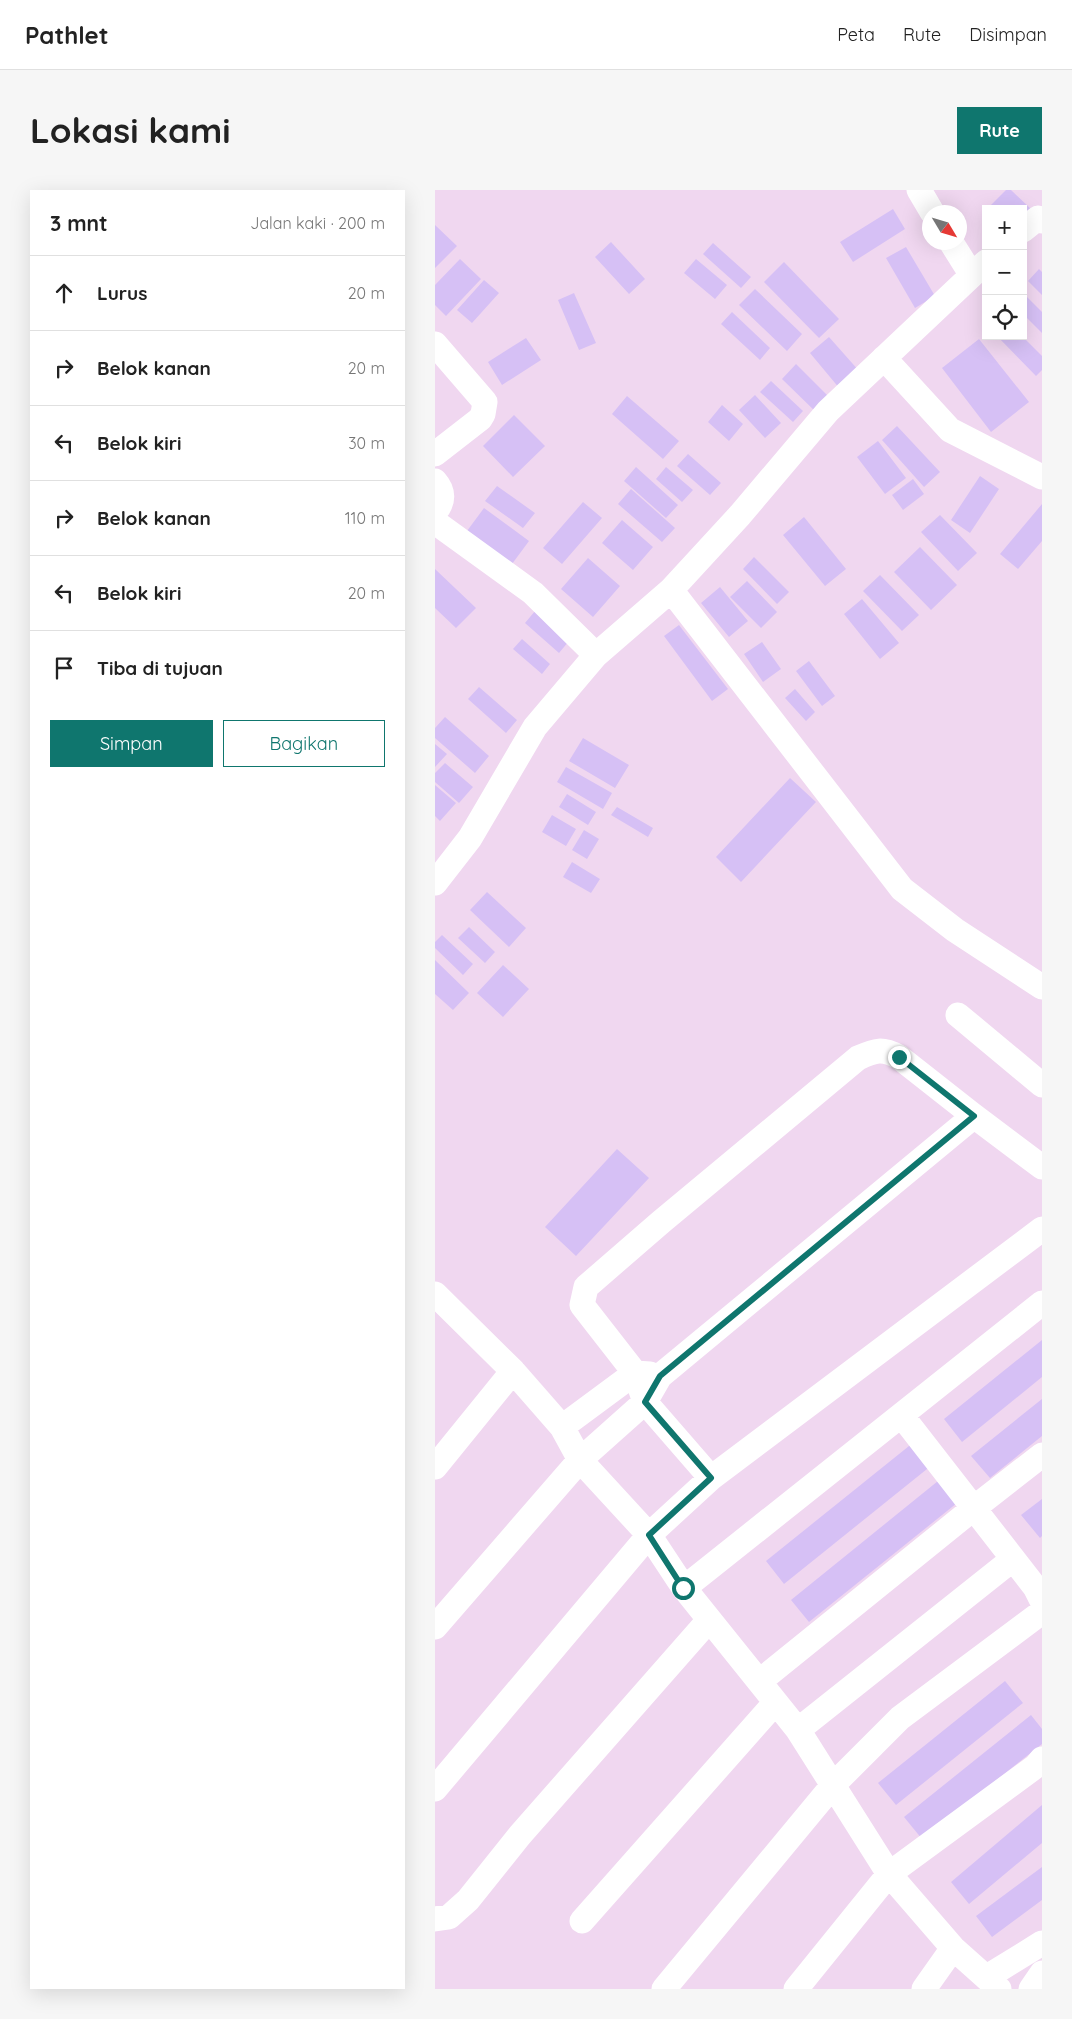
<!DOCTYPE html>
<html lang="id">
<meta charset="utf-8">
<style>
:root{--surface:#fff;--page:#f6f6f6;--text:#222;--muted:#767676;--line:#e0e0e0;--accent:#0f766e}
body{margin:0;font-family:Quicksand,sans-serif;background:var(--page);color:var(--text)}
.controls{position:absolute;right:15px;top:15px;display:grid;overflow:hidden;border-radius:0px;box-shadow:0 5px 20px #0002}
.controls button{width:45px;height:45px;display:grid;place-items:center;padding:0;border:0;border-bottom:1px solid var(--line);background:var(--surface);color:var(--text);font:25px sans-serif}
.compass{position:absolute;left:487px;top:15px;width:45px;height:45px;border-radius:50%;background:var(--surface);box-shadow:0 5px 20px #0002;rotate:128deg}
.stop{position:absolute;width:15px;height:15px;margin:-11px;border:4px solid #0f766e;border-radius:50%;background:#fff}
.stop.end{background:#0f766e;border-color:#fff;box-shadow:0 1px 5px #0008}
.list{margin:0;padding:0;list-style:none}
h2{display:flex;justify-content:space-between;align-items:center;height:65px;margin:0;padding:0 20px;font-size:21px}
h2 small{font-size:16px;font-weight:400;color:var(--muted)}
.list li{display:grid;grid-template-columns:32px 1fr auto;gap:15px;align-items:center;box-sizing:border-box;height:75px;padding:0 20px;border-top:1px solid var(--line)}
.list b{display:block;font-size:19px;white-space:nowrap}
.list em{font-size:16px;font-style:normal;color:var(--muted)}
.actions{display:flex;gap:10px;padding:15px 20px}
.actions a{flex:1;padding:11px 0;border:1px solid var(--accent);border-radius:0px;text-align:center;font-size:18px;color:var(--accent)}
.actions .main{background:var(--accent);color:#fff}
.icon{flex:none;width:28px;height:28px;fill:none;stroke:currentColor;stroke-width:2;stroke-linecap:round;stroke-linejoin:round}
.map{position:relative;flex:none;width:607px;height:1799px;overflow:hidden;border-radius:0px}
header{display:flex;align-items:center;gap:30px;box-sizing:border-box;height:70px;padding:0 25px;background:var(--surface);border-bottom:1px solid var(--line)}
header strong{font-size:24px}
nav{display:flex;gap:28px;margin-inline-start:auto;font-size:18px}
.intro{display:flex;align-items:center;justify-content:space-between;box-sizing:border-box;height:120px;padding:0 30px}
h1{margin:0;font-size:35px}
.button{padding:12px 22px;border-radius:0px;background:var(--accent);color:#fff;font-size:18px;font-weight:700}
main{display:flex;gap:30px;padding:0 30px}
aside{flex:1;background:var(--surface);border-radius:0px;box-shadow:0 5px 20px #0002}
.map>svg:first-child{display:block}
.building{fill:#d6c0f5}
.lines{fill:none;stroke-linecap:round;stroke-linejoin:round}
.minor{stroke:#fff;stroke-width:25}
.route{stroke:#0f766e;stroke-width:6}
</style>
<header>
<strong>Pathlet</strong>
<nav><a>Peta</a><a>Rute</a><a>Disimpan</a></nav>
</header>
<div class="intro"><h1>Lokasi kami</h1><a class="button">Rute</a></div>
<main>
<aside>
<h2>3 mnt<small>Jalan kaki · 200 m</small></h2>
<ul class="list">
<li><svg class="icon" aria-label="ahead" viewBox="0 0 24 24"><path d="M12 20V5M6 11l6-6 6 6"/></svg><div><b>Lurus</b></div><em>20 m</em></li>
<li><svg class="icon" aria-label="right" viewBox="0 0 24 24"><path d="M7 20v-9h11M14 6l5 5-5 5"/></svg><div><b>Belok kanan</b></div><em>20 m</em></li>
<li><svg class="icon" aria-label="left" viewBox="0 0 24 24"><path d="M17 20v-9H6M10 6l-5 5 5 5"/></svg><div><b>Belok kiri</b></div><em>30 m</em></li>
<li><svg class="icon" aria-label="right" viewBox="0 0 24 24"><path d="M7 20v-9h11M14 6l5 5-5 5"/></svg><div><b>Belok kanan</b></div><em>110 m</em></li>
<li><svg class="icon" aria-label="left" viewBox="0 0 24 24"><path d="M17 20v-9H6M10 6l-5 5 5 5"/></svg><div><b>Belok kiri</b></div><em>20 m</em></li>
<li><svg class="icon" aria-label="arrive" viewBox="0 0 24 24"><path d="M6 21V4h12l-3 4 3 4H6"/></svg><div><b>Tiba di tujuan</b></div></li>
</ul>
<div class="actions"><a class="main">Simpan</a><a>Bagikan</a></div>
</aside>
<div class="map">
<svg width="607" height="1799" viewBox="0 0 607 1799">
<rect width="100%" height="100%" fill="#f0d7f0"/>
<path class="building" d="M571,0H576L597,20L588,29V19H552Z
M458,19L470,39L418,72L405,52Z
M0,35L22,56L0,78Z
M176,52L210,89L194,104L160,67Z
M278,53L316,87L306,98L268,64Z
M471,57L500,106L480,118L451,68Z
M25,69L46,89L11,126L0,115V95Z
M261,69L292,95L280,109L249,83Z
M349,72L404,129L384,148L329,92Z
M604,79L607,82V105L593,91Z
M49,90L64,103L37,133L22,120Z
M320,99L367,144L352,161L304,115Z
M139,103L161,153L144,160L123,110Z
M588,103L607,122V143L588,124Z
M297,122L335,158L325,170L286,134Z
M562,146H587L607,166V180L601,186Z
M394,147L425,182L405,199L375,163Z
M91,148L106,170L67,195L53,172Z
M544,149L594,212L556,242L507,178Z
M361,174L398,211L384,225L347,189Z
M336,191L368,221L358,232L325,202Z
M320,205L346,233L330,248L304,220Z
M192,206L244,251L228,269L177,224Z
M287,215L308,234L294,251L273,232Z
M79,225L110,256L78,287L48,256Z
M462,236L505,282L489,297L447,250Z
M443,251L471,288L450,304L422,267Z
M253,264L286,293L275,305L242,276Z
M201,277L243,315L231,328L189,291Z
M231,277L258,300L247,312L221,289Z
M545,286L564,299L535,343L516,330Z
M478,289L489,304L468,320L457,305Z
M62,296L100,323L88,338L50,311Z
M196,299L240,338L227,352L183,314Z
M148,312L167,328L127,374L108,358Z
M607,314V351L583,379L565,364Z
M49,318L94,351L77,374L32,341Z
M505,325L542,363L523,381L486,342Z
M369,327L411,379L390,396L348,345Z
M187,330L218,357L198,380L167,353Z
M485,357L522,395L496,420L459,382Z
M319,367L354,402L342,414L308,379Z
M153,368L185,396L158,427L126,399Z
M0,379L41,418L21,438L0,418Z
M445,385L484,425L467,441L428,401Z
M312,391L342,422L326,438L295,407Z
M285,397L313,431L294,447L266,413Z
M427,409L464,453L445,469L409,424Z
M105,415L139,445L124,463L90,433Z
M244,435L293,499L277,511L229,446Z
M87,449L115,474L107,484L78,459Z
M327,452L346,479L328,492L309,464Z
M374,471L400,506L387,516L361,481Z
M44,497L82,530L71,543L33,509Z
M360,499L380,522L371,531L350,508Z
M10,527L54,566L40,583L0,548V538Z
M148,548L194,575L180,598L134,571Z
M0,554L12,564L0,577Z
M10,573L38,597L24,613L0,592V583Z
M131,577L177,603L168,619L122,592Z
M355,588L381,612L306,692L281,667Z
M0,595L21,613L5,631L0,626Z
M132,604L161,622L153,635L124,617Z
M182,617L218,638L213,647L176,625Z
M117,625L141,639L131,656L107,642Z
M149,640L164,649L152,669L137,660Z
M137,672L165,689L156,703L128,687Z
M52,702L91,738L74,757L35,720Z
M34,737L60,762L50,773L23,748Z
M7,745L38,774L28,785L0,758V752Z
M0,770L34,803L18,820L0,804Z
M68,775L94,799L68,827L42,803Z
M182,959L214,988L141,1066L110,1037Z
M607,1150V1187L527,1252L509,1229Z
M607,1209V1246L555,1288L536,1266Z
M479,1252L497,1275L349,1394L331,1371Z
M503,1291L522,1313L374,1432L356,1410Z
M607,1309V1346L605,1348L586,1325Z
M570,1491L588,1513L461,1615L443,1593Z
M596,1525L607,1539V1554L487,1649L469,1627Z
M607,1615V1653L534,1714L516,1692Z
M607,1677V1710L557,1747L541,1726Z"/>
<g class="lines">
<path class="minor" d="M484,0L497,22
M588,40L603,28L607,31
M516,52L536,84
M0,154L50,212L48,224L45,229L0,264
M449,168L515,240L607,287
M0,291C9,301 9,312 0,322
M0,332L98,403L161,465
M236,400L467,699L520,740L607,797
M0,693L35,648L100,537L161,465L236,400L305,325L393,221L551,72
M523,825L607,895
M0,1104L78,1181L127,1237L145,1270L214,1345L249,1398L363,1540L454,1684L518,1758L564,1799
M467,1226L600,1397L607,1411
M127,1237L200,1183L215,1184
M0,1277L78,1181
M276,1288L210,1212L200,1183L147,1115L151,1097L226,1032L423,868C441,860 447,858 464,867L539,926L607,977
M249,1398L607,1113
M0,1437L145,1270L210,1212L225,1186L539,926
M325,1491L539,1318L607,1265
M363,1540L578,1369
M0,1599L214,1345L276,1288L607,1039
M0,1729L14,1727L33,1710L85,1645L274,1430
M147,1731L340,1513
M552,1787L607,1753
M229,1799L399,1594L465,1528L607,1422
M361,1799L454,1684L601,1576L607,1569
M489,1799L518,1758
M596,1799L607,1783"/>
</g>
<g class="lines">
<path class="route" d="M248,1398L214,1345L276,1288L210,1212L225,1186L539,926L464,867"/>
</g>
</svg>
<div class="controls">
<button>+</button>
<button>−</button>
<button><svg class="icon" aria-label="locate" viewBox="0 0 24 24"><circle cx="12" cy="12" r="6"/><path d="M12 2v4M12 18v4M2 12h4M18 12h4"/></svg></button>
</div>
<svg class="compass" viewBox="-18 -18 36 36"><path d="M0-13l5 13h-10z" fill="#e53935"/><path d="M0 13l5-13h-10z" fill="#767676"/></svg>
<div class="stop" style="left:248px;top:1398px"></div>
<div class="stop end" style="left:464px;top:867px"></div>
</div>
</main>
